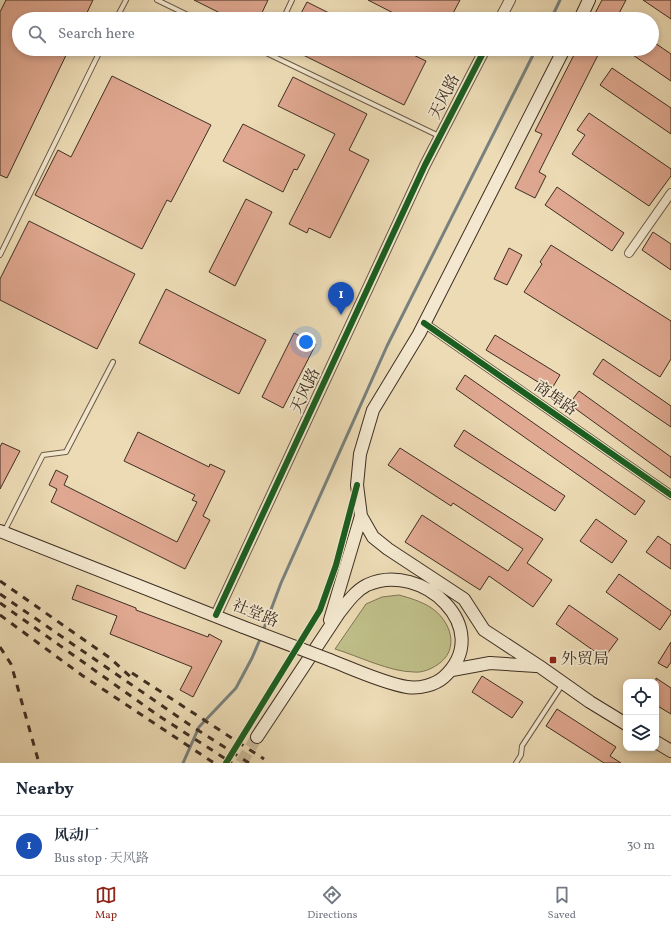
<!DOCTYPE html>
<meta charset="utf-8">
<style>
:root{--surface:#fff;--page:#f6f6f7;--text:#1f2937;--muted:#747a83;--line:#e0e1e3;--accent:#8f2418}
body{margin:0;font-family:Vollkorn,"Noto Serif SC",serif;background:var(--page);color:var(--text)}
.controls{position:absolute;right:12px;bottom:12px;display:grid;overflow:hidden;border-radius:8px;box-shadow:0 2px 6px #0003}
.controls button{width:36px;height:36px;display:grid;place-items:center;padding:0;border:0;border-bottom:1px solid var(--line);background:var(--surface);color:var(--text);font:20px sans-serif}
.you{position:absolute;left:306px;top:342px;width:14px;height:14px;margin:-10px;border:3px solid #fff;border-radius:50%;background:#1a73e8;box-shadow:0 0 0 6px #1a73e833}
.badge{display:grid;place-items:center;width:26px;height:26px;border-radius:50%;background:var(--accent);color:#fff;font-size:13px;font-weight:700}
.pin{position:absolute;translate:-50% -33px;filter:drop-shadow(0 1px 2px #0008)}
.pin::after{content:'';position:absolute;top:21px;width:14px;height:12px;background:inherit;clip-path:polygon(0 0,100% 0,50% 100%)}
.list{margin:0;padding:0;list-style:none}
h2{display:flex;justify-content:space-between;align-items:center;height:52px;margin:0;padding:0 16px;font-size:17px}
h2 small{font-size:13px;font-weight:400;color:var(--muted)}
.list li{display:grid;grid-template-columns:26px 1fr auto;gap:12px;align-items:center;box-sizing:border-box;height:60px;padding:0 16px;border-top:1px solid var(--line)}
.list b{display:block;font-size:15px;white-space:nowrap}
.list p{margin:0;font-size:13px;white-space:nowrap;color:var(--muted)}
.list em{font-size:13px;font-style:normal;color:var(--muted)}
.icon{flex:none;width:22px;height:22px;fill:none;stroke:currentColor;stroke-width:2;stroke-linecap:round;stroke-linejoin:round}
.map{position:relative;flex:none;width:671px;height:763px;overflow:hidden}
.search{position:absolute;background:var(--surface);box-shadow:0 2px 6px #0003;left:12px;right:12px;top:12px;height:44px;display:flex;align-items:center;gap:10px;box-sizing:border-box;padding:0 14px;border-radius:22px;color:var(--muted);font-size:15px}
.sheet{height:112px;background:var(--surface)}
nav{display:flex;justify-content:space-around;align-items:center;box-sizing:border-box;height:56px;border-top:1px solid var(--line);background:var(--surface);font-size:11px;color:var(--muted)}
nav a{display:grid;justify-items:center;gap:2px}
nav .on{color:var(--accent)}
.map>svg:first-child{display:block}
.green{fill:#bfbe88;stroke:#7e7655}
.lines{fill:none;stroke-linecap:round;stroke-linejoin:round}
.stream{stroke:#78817d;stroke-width:3}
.building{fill:#e0a891;stroke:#3e2f22}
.secondary-tunnel{stroke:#c9b998;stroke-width:12;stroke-dasharray:12 6;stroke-linecap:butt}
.service-casing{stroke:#6a5a47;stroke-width:6}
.minor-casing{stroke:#6a5a47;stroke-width:10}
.tertiary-casing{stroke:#6a5a47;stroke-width:12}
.secondary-casing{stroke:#3e2f22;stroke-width:14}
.service{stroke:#f3e8cf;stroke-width:4}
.minor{stroke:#f3e8cf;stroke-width:8}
.tertiary{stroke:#f3e8cf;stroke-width:10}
.secondary{stroke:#f3e8cf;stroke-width:12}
.rail{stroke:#3e2f22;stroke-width:3;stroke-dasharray:7 7;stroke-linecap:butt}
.secondary-bridge-casing{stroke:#3e2f22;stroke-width:14;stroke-linecap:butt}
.secondary-bridge{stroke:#f3e8cf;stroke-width:12}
.cycleway-casing{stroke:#f3e8cf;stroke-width:8}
.cycleway{stroke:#1b5e20;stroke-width:6}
.poi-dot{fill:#8f2418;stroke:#f3e8cf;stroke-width:1.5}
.labels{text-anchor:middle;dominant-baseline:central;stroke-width:3.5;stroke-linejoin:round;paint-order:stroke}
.street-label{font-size:16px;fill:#3e2f22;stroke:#f3e8cf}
.poi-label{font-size:16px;fill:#3e2f22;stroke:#f3e8cf;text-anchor:start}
</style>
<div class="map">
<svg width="671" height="763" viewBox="0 0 671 763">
<rect width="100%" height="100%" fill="#ecdbb5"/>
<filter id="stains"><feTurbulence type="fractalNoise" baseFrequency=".005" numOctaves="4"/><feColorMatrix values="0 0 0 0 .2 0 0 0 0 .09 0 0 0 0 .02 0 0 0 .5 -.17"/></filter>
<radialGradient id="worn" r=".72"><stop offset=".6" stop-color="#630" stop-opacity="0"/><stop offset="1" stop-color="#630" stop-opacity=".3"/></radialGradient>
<path class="green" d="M399,595C410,598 420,601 430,607C451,620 461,650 437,665C431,669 422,673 414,672C390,672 358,656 335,649L366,604L382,597Z"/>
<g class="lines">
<path class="stream" d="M551,19L560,0
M263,631L281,583L387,346L536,49
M183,763L199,727L236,688L252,658L261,637"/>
</g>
<path class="building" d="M6,0H93L84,19H19V49H69L7,178L0,175V12Z
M194,0H268L259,19H232Z
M368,0H460L450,19H405Z
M602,0H626L616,19H592Z
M643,0H671V19Z
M307,2L341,19H298Z
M652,41L671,54V81L624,49H652Z
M291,49H401L426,61L404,105Z
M577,49H601L539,172L546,176L535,198L515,188L542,134L535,131Z
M612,68L671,108V134L600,85Z
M112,76L211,125L171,202L167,200L142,249L35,195L58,150L71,157Z
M293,77L367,114L349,150L369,160L330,238L309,228L307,233L289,224L335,134L278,106Z
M589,113L671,169V176L649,206L572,154L585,135L577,130Z
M243,124L305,155L297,170L294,169L283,192L223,161Z
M557,187L624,233L612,251L545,205Z
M246,199L272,212L235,286L209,272Z
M29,221L135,274L97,349L0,300V279Z
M653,232L671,244V270L642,250Z
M551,245L671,321V359L660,377L524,292L542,264L540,262Z
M509,248L522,255L507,285L494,279Z
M166,289L266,340L239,394L139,343Z
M294,333L316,344L283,408L262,397Z
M495,335L560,375L551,390L486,350Z
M603,359L671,406V427L593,374Z
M465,375L645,501L635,515L456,389Z
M579,391L671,457V478L569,404Z
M464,430L565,496L555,511L454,446Z
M138,432L209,467L210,464L225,471L203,516L210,520L185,569L51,502L57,489L49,485L56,470L68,476L64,485L177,542L197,502L192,500L195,495L124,461Z
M2,443L20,451L0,489V447Z
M400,448L543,539L527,563L552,580L533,607L489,576L480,590L405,542L422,515L508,571L523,549L453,503L451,506L388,465Z
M596,519L627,541L612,563L580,541Z
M658,536L671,545V569L646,552Z
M619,574L671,611V614L660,630L606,592Z
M77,585L136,608V610L208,637L209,634L222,641L193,697L180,690L192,667L110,634L117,616L72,599Z
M569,605L618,639L604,658L556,624Z
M671,642V662L667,668L658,663Z
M482,676L523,702L512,718L472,692Z
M656,678L671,688V714L656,705Z
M557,709L616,747L610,756L621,763H604L546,726Z"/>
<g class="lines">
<path class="secondary-tunnel" d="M241,763L257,737"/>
<defs>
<path id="service" d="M157,0L196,19
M116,19L126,0
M283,19L292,0
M258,49L439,136
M0,255L101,49
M5,530L43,455L66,452L113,362
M516,763L521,755L522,746L562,685"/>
<path id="minor" d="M629,253L671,193
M424,323L671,495"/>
<path id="tertiary" d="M500,19L510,0
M216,615L425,165L485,49"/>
<path id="secondary" d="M580,19L589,0
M564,49L419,334L373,410L360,454L357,485L361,516L373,537L388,549L464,599L484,630L539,666L590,702L626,724
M0,531L243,627
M330,620L361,516
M452,670L490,663L536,666
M257,737L339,613C347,603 355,591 367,585C422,560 496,629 444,677C435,685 419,689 407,687C383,683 353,669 330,660
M656,742L671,751"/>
</defs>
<use href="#service" class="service-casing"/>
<use href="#minor" class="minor-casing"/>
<use href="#tertiary" class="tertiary-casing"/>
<use href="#secondary" class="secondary-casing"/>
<use href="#service" class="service"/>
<use href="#minor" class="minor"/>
<use href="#tertiary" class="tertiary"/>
<use href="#secondary" class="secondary"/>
<path class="rail" d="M0,581L110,658L134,680
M0,594L190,725L249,763
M0,603L159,716L232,763
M0,615L83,676L214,763
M0,647L11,664L39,763
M132,673L264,759"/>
<defs>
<path id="secondary-bridge" d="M243,627L330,660"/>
</defs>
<use href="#secondary-bridge" class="secondary-bridge-casing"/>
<use href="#secondary-bridge" class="secondary-bridge"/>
<defs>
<path id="cycleway" d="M424,323L671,495
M216,615L425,165L485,49
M226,763L320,610L336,565L357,485"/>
</defs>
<use href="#cycleway" class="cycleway-casing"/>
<use href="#cycleway" class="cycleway"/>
</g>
<rect class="poi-dot" x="549" y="656" width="8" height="8" rx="2"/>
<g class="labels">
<g class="street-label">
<text transform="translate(445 97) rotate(-63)">天风路</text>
<text transform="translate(306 391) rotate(-65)">天风路</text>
<text transform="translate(555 399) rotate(35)">商埠路</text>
<text transform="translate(255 614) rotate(22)">社堂路</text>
</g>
<g class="poi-label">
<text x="561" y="660">外贸局</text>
</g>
</g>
<rect width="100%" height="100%" filter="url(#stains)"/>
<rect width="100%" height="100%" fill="url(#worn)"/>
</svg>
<div class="controls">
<button><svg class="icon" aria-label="locate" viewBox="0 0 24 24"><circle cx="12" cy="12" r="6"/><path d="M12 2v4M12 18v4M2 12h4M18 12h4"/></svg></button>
<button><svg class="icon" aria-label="layers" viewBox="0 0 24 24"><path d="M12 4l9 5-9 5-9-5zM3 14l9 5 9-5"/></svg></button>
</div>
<div class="you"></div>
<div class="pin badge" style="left:341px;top:315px;background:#1a4fb4">1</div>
<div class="search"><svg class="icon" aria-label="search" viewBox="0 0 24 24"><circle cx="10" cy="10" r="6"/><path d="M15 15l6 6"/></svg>Search here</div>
</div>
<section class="sheet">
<h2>Nearby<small></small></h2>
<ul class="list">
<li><span class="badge" style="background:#1a4fb4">1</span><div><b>风动厂</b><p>Bus stop · 天风路</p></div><em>30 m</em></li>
</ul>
</section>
<nav>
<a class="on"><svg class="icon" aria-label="map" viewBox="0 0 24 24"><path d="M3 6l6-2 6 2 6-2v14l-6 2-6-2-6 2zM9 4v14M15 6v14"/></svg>Map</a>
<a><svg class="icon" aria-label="directions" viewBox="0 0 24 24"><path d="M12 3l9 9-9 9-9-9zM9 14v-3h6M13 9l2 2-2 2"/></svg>Directions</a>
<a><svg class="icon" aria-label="saved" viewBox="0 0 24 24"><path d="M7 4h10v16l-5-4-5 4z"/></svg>Saved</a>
</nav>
